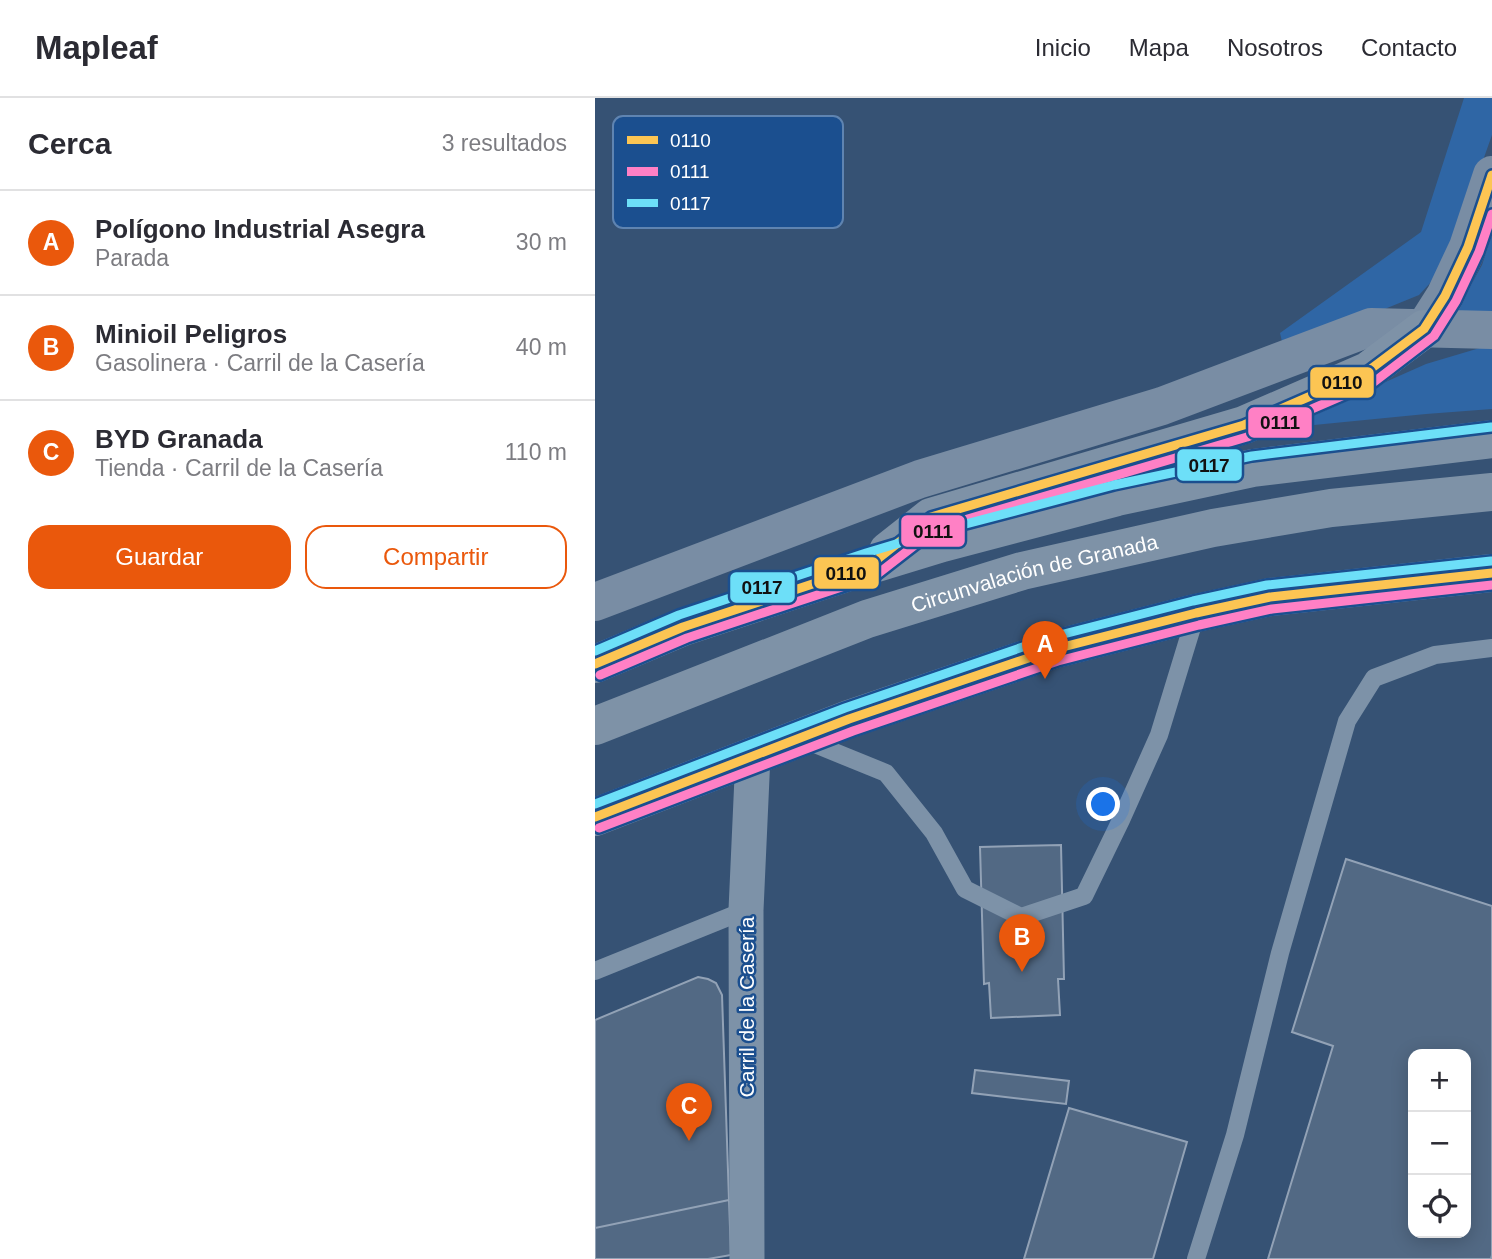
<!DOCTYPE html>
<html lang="es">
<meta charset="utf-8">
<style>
:root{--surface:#fff;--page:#f2f2f3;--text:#2b2b33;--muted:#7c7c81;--line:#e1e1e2;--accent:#ea580c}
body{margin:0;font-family:Arial,sans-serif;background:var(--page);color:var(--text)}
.controls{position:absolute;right:21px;bottom:21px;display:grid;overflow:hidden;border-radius:14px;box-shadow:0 4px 18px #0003}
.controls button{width:63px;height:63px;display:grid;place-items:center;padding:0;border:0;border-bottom:2px solid var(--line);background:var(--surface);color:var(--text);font:35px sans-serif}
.you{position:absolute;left:509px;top:707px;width:24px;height:24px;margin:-18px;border:5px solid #fff;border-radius:50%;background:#1a73e8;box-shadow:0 0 0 10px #1a73e833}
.badge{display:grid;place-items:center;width:46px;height:46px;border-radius:50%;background:var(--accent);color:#fff;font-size:23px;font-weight:700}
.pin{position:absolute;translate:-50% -58px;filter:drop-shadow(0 2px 4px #0008)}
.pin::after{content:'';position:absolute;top:37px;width:24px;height:21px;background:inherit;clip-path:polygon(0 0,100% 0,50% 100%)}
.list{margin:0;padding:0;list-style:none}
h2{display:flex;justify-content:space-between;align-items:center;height:91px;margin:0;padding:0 28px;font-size:30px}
h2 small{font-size:23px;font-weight:400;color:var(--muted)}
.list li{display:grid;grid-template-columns:46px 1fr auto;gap:21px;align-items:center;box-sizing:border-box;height:105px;padding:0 28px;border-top:2px solid var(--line)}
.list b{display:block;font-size:26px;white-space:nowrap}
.list p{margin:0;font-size:23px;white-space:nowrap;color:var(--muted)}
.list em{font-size:23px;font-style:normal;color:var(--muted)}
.actions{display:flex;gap:14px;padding:21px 28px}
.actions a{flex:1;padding:16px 0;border:2px solid var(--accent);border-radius:21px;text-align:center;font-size:24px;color:var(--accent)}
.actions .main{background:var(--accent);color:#fff}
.icon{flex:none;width:38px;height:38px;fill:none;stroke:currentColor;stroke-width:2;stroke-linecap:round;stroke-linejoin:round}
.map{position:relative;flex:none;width:897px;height:1161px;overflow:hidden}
header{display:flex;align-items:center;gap:42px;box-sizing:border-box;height:98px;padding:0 35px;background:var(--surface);border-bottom:2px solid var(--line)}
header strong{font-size:33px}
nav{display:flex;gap:38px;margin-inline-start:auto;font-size:24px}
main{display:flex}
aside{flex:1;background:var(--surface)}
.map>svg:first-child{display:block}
.green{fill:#2f66a5}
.building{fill:#526984;stroke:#92a2b6;stroke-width:2;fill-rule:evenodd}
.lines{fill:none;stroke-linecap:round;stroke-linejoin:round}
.lane{stroke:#7d92a8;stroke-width:18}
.street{stroke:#7d92a8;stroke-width:35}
.secondary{stroke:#798da4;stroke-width:38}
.highway{stroke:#7e92a7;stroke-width:38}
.bus-1-casing{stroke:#1b4f8f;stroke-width:14}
.bus-2-casing{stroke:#1b4f8f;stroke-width:14}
.bus-3-casing{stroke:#1b4f8f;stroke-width:14}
.bus-1{stroke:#fcc553;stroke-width:9}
.bus-2{stroke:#ff80c5;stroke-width:9}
.bus-3{stroke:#6ddff8;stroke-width:9}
.labels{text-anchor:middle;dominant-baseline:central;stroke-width:5;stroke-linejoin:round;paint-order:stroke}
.street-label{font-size:21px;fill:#fff;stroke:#1b4f8f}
.key{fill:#1b4f8f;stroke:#5f84b1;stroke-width:2}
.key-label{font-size:19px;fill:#fff}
.line-badge{stroke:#1b4f8f;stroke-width:2.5}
.pale-badge-label{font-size:19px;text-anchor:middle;font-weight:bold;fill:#111}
</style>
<header>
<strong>Mapleaf</strong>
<nav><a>Inicio</a><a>Mapa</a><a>Nosotros</a><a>Contacto</a></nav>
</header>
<main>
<aside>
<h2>Cerca<small>3 resultados</small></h2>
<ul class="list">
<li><span class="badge">A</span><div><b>Polígono Industrial Asegra</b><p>Parada</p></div><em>30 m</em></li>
<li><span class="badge">B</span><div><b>Minioil Peligros</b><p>Gasolinera · Carril de la Casería</p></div><em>40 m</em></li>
<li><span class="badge">C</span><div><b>BYD Granada</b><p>Tienda · Carril de la Casería</p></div><em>110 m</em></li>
</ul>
<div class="actions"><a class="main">Guardar</a><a>Compartir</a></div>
</aside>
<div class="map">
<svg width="897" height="1161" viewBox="0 0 897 1161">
<rect width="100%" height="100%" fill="#365274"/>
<path class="green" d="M869,0H897V37L850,169L824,197L689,252L685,235L826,134Z
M897,137V218L860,216L887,167Z
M888,249H897V311L831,316L719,327L716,317L831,266Z"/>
<path class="building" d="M466,747L469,881H463L465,917L396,920L394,885L389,886L385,749Z
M751,761L897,808V1157L896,1161H673L738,948L697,934ZM818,956H871V1135H818Z
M103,879L113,881L121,885L127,897L134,1102L0,1130V922Z
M380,972L474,983L471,1006L377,995Z
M474,1010L592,1044L558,1161H429Z
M134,1102L136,1157L113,1161H0V1130Z"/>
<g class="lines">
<path class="lane" d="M210,642L291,675L339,735L370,791L426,819L489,798L526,722L564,637L601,516
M0,873L151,812
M601,1161L640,1037L685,855L752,623L779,580L840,557L897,550"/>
<path class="street" d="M152,1161L151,812L158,657"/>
<path class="secondary" d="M829,231L850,198L873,149L897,77
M0,504L325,381L567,308L776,229L897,232
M0,719L254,621L460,551L601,515L675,499L897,475"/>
<g class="highway">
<path d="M293,453L336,419L649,327L773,273L829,231"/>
<path d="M0,566L88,529L275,467L347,445L522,399L658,370L897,341"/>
<path id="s1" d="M0,628L272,521L427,473L618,430L736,410L897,394"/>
</g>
<defs>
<path id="bus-1" d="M0,566L88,529L275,467L336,419L649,327L773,273L829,231L850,198L873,149L897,77
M0,719L254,621L460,551L601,515L675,499L897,475"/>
<path id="bus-2" d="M5,577L92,540L280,478L342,430L652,339L779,284L839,238L861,203L884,154L897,116
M4,730L258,633L463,563L604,527L677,511L897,487"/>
<path id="bus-3" d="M0,553L84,517L271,455L344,433L519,387L657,358L896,329
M0,706L250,610L457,539L598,503L672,487L896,463"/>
</defs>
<use href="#bus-1" class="bus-1-casing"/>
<use href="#bus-2" class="bus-2-casing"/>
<use href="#bus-3" class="bus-3-casing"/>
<use href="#bus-1" class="bus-1"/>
<use href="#bus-2" class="bus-2"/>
<use href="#bus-3" class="bus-3"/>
</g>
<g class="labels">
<g class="street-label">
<text stroke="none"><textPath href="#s1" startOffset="466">Circunvalación de Granada</textPath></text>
<text transform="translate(151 909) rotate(-90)">Carril de la Casería</text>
</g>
</g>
<rect x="18" y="18" width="230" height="112" rx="10" class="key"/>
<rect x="32" y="38" width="31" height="8" fill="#fcc553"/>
<rect x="32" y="69" width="31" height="9" fill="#ff80c5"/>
<rect x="32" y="101" width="31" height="8" fill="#6ddff8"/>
<g class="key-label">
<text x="75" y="49">0110</text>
<text x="75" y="80">0111</text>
<text x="75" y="112">0117</text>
</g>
<g class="line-badge">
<rect x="714" y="268" width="66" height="33" rx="7" fill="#fcc553"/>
<rect x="652" y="308" width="66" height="33" rx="7" fill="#ff80c5"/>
<rect x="581" y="350" width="67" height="34" rx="7" fill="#6ddff8"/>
<rect x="305" y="416" width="66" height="34" rx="7" fill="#ff80c5"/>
<rect x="218" y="458" width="67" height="34" rx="7" fill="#fcc553"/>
<rect x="134" y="473" width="67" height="33" rx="7" fill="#6ddff8"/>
</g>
<g class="pale-badge-label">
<text x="747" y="291">0110</text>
<text x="685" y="331">0111</text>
<text x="614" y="374">0117</text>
<text x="338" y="440">0111</text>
<text x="251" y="482">0110</text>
<text x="167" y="496">0117</text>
</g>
</svg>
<div class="controls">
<button>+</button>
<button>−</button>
<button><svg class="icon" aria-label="locate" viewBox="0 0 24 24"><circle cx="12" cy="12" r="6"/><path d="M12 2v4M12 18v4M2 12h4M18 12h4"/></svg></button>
</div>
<div class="you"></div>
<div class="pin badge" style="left:450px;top:581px">A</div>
<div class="pin badge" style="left:427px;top:874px">B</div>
<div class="pin badge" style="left:94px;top:1043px">C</div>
</div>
</main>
